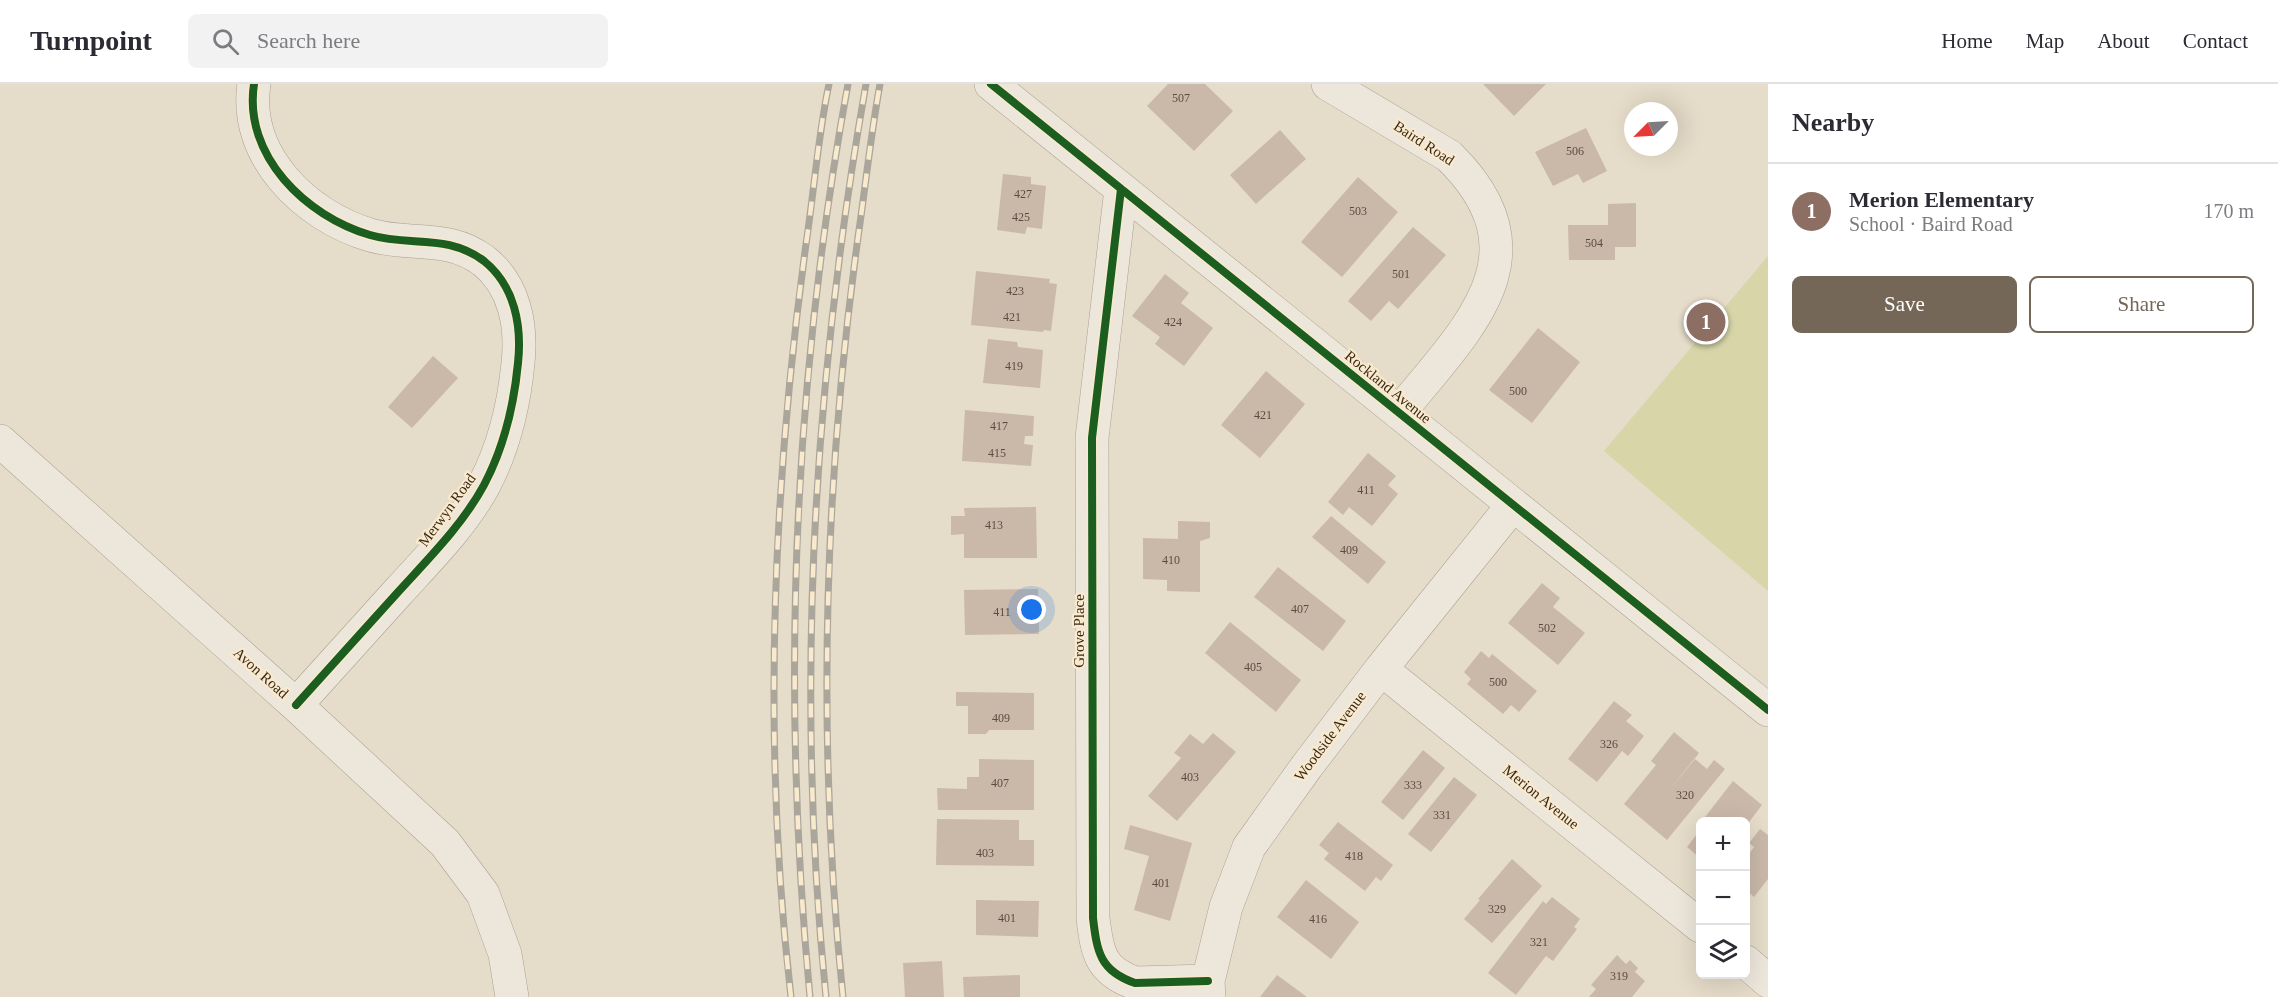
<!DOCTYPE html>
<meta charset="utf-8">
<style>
:root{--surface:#fff;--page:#f2f2f3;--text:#2b2b33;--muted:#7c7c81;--line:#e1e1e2;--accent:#756757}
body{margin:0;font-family:"Times New Roman",serif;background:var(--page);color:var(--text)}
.controls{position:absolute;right:18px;bottom:18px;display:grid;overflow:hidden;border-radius:9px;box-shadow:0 6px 24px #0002}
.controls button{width:54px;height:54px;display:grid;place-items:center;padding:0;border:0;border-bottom:2px solid var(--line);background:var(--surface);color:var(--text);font:30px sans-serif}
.compass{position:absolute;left:1624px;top:18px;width:54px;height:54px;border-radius:50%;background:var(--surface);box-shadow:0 6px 24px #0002;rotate:246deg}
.you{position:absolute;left:1032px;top:526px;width:21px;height:21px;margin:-15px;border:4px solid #fff;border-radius:50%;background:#1a73e8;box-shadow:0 0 0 9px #1a73e833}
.badge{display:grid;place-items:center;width:39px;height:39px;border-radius:50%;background:var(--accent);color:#fff;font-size:20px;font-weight:700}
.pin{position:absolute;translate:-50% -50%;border:3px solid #fff;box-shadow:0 2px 6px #0006}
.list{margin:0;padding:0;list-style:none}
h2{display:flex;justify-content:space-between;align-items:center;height:78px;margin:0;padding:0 24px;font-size:26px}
h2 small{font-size:20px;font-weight:400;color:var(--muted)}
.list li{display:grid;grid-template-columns:39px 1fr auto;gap:18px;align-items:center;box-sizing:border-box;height:96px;padding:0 24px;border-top:2px solid var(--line)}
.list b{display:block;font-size:22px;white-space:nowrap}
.list p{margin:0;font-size:20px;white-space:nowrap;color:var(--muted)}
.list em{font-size:20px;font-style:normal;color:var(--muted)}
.actions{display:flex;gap:12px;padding:18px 24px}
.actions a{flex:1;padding:14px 0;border:2px solid var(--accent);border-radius:9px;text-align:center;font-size:21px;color:var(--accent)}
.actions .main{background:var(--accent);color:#fff}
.icon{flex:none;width:33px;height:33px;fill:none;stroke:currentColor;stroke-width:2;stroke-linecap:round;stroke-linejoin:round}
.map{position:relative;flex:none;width:1768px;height:913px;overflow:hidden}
header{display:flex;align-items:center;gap:36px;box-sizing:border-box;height:84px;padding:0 30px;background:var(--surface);border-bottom:2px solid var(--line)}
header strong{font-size:28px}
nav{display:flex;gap:33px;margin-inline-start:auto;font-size:21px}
.search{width:420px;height:54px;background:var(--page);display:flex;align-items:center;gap:15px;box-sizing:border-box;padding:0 21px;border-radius:9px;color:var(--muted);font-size:22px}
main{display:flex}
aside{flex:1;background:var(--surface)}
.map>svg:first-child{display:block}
.green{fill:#d8d6a9}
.building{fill:#cab9a9}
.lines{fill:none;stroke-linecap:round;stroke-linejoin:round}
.minor-casing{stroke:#aaa093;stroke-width:34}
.minor{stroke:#ede6db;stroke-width:33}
.rail-casing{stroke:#aba69c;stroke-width:7}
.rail{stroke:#f9eacd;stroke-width:4.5;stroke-dasharray:14;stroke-linecap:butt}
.cycleway-casing{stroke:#f9eacd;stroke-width:11}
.cycleway{stroke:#1b5e20;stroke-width:8}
.labels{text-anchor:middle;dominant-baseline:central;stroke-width:4.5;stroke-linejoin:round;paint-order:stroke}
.number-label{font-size:12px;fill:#5d4c3e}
.street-label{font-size:15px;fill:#39281a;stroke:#f9eacd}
</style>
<header>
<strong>Turnpoint</strong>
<div class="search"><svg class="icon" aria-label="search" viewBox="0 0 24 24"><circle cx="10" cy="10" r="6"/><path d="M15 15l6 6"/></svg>Search here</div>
<nav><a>Home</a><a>Map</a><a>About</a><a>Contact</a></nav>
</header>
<main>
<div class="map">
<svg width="1768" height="913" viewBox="0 0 1768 913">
<rect width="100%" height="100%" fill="#e5dcc9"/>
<path class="green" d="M1768,172V507L1604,367Z"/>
<path class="building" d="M1168,0H1205L1233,27L1194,67L1147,22Z
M1483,0H1546L1514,32Z
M1586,44L1607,87L1583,99L1578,90L1553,102L1535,68Z
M1280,46L1306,75L1256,120L1230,91Z
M1003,90L1031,93V100L1046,102L1042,145L1027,143L1025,150L997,146Z
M1358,93L1398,128L1342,193L1301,158Z
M1636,119V163H1615V176H1569L1568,141H1608V120Z
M1413,143L1446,171L1398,225L1389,217L1371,237L1348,217Z
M976,187L1050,195L1049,199L1057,200L1051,247L1044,246L1043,248L971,241Z
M1165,190L1189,209L1181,219L1213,244L1184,282L1155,260L1160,253L1132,232Z
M1538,244L1580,278L1532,339L1489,306Z
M988,255L1017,258L1018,263L1043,266L1040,304L983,299Z
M433,272L458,294L412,344L388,323Z
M1266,287L1305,320L1260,374L1221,341Z
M965,326L1034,332L1033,352H1025L1024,360L1033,361L1031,382L962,377Z
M1368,369L1396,392L1388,401L1398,410L1372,442L1349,423L1343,431L1328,418Z
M1036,423L1037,474H964V450L951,451V432H965L964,424Z
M1331,432L1386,478L1368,500L1312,453Z
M1178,437L1210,438V454L1200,457V508L1167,507V496L1143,495V454L1178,455Z
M1278,483L1346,537L1323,567L1254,513Z
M1542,499L1560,514L1553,523L1585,549L1558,581L1508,539Z
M1038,505L1039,550L965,551L964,506Z
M1230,538L1301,596L1276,628L1205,569Z
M1481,567L1489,574L1492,570L1537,607L1519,628L1511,621L1503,630L1467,600L1471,595L1464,588Z
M956,608L1034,609V646H989L986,650H968V622H956Z
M1614,617L1632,631L1626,637L1644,652L1628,672L1622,667L1597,698L1568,675Z
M1674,648L1699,669L1667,709L1695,675L1707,685L1714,676L1725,685L1667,756L1624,720L1656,681L1651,677Z
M1213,649L1236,668L1177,737L1148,712L1181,674L1174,669L1190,650L1203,660Z
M1423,666L1445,684L1403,736L1381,718Z
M979,675L1034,676V726H938L937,704L967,705V693H979Z
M1454,693L1477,711L1431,768L1408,750Z
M1733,697L1762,721L1746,742V738H1707L1708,736L1705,733Z
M937,735L1019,736V756H1034V782L936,781Z
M1338,738L1393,781L1381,797L1376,793L1365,807L1324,775L1329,769L1319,761Z
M1130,741L1192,759L1170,837L1134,826L1149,772L1124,765Z
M1760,745L1768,751V795L1754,813L1746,806V774L1754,763L1749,759Z
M1700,746V774L1687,763Z
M1512,775L1542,802L1492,859L1464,835L1480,816L1478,815Z
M1306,796L1359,838L1331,875L1277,833Z
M1552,813L1580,835L1574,843L1577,845L1553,877L1546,872L1516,911L1488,889L1543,817L1546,820Z
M976,816L1039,817L1038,853L976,851Z
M1617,871L1626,880L1630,876L1638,884L1635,888L1645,897L1632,913H1589L1596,905L1591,901Z
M942,877L944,913H905L903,879Z
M1020,891V913H964L963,893Z
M1277,891L1307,913H1260Z"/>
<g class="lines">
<defs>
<path id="minor" d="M254,0C243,72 306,132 370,151C410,163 447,149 484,177C515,202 522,242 518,279C514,321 504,363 484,401C463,440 429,474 399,507C365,545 330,583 296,621
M991,0L1768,626
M1328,0L1449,72C1551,172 1465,246 1399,329
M1121,105L1092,354L1093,834C1097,868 1100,887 1135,899L1208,897
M0,357L296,621L445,759L483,810L505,870L512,913
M1381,585L1700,842
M1746,878L1768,897
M1209,913L1208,897L1226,823L1249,763L1307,682L1381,585L1513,421"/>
</defs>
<use href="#minor" class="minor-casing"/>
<use href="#minor" class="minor"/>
<defs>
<path id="rail" d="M791,913C762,663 772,409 806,160C814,107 818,52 829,0
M810,913C781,609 793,300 848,0
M826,913C795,609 813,301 866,0
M843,913C816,654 824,390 861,132C867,88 872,44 880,0"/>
</defs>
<use href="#rail" class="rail-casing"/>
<use href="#rail" class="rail"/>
<defs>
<path id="cycleway" d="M254,0C243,72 306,132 370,151C410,163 447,149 484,177C515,202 522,242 518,279C514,321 504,363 484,401C463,440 429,474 399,507C365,545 330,583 296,621
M991,0L1768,626
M1121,105L1092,354L1093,834C1097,868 1100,887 1135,899L1208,897"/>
</defs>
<use href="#cycleway" class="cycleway-casing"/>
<use href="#cycleway" class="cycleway"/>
</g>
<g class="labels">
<g class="number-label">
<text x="1181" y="14">507</text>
<text x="1575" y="67">506</text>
<text x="1023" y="110">427</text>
<text x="1358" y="127">503</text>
<text x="1021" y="133">425</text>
<text x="1594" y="159">504</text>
<text x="1401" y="190">501</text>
<text x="1015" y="207">423</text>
<text x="1012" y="233">421</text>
<text x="1173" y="238">424</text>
<text x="1014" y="282">419</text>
<text x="1518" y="307">500</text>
<text x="1263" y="331">421</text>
<text x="999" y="342">417</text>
<text x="997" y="369">415</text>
<text x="1366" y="406">411</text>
<text x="994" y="441">413</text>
<text x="1349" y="466">409</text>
<text x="1171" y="476">410</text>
<text x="1300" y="525">407</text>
<text x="1002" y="528">411</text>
<text x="1547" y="544">502</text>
<text x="1253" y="583">405</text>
<text x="1498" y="598">500</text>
<text x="1001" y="634">409</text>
<text x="1609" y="660">326</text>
<text x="1190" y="693">403</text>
<text x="1000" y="699">407</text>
<text x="1413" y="701">333</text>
<text x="1685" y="711">320</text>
<text x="1442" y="731">331</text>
<text x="985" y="769">403</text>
<text x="1354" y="772">418</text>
<text x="1161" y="799">401</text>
<text x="1497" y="825">329</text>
<text x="1007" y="834">401</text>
<text x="1318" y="835">416</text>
<text x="1539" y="858">321</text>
<text x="1619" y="892">319</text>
</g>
<g class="street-label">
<text transform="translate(1424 59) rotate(33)">Baird Road</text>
<text transform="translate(1388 303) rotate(39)">Rockland Avenue</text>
<text transform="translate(447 426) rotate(-54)">Merwyn Road</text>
<text transform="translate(1079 547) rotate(-90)">Grove Place</text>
<text transform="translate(261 589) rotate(42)">Avon Road</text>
<text transform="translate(1330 652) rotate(-53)">Woodside Avenue</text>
<text transform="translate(1541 713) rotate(39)">Merion Avenue</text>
</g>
</g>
</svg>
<div class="controls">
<button>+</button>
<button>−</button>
<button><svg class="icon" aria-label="layers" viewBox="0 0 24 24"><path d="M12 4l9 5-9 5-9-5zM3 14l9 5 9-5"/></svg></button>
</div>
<svg class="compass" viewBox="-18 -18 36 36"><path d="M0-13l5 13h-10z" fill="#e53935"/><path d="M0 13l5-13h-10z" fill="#7c7c81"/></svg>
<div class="you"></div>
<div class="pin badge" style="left:1706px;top:238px;background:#8d6e63">1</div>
</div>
<aside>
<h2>Nearby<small></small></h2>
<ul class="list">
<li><span class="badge" style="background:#8d6e63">1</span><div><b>Merion Elementary</b><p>School · Baird Road</p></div><em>170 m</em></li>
</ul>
<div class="actions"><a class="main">Save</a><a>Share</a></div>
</aside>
</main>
